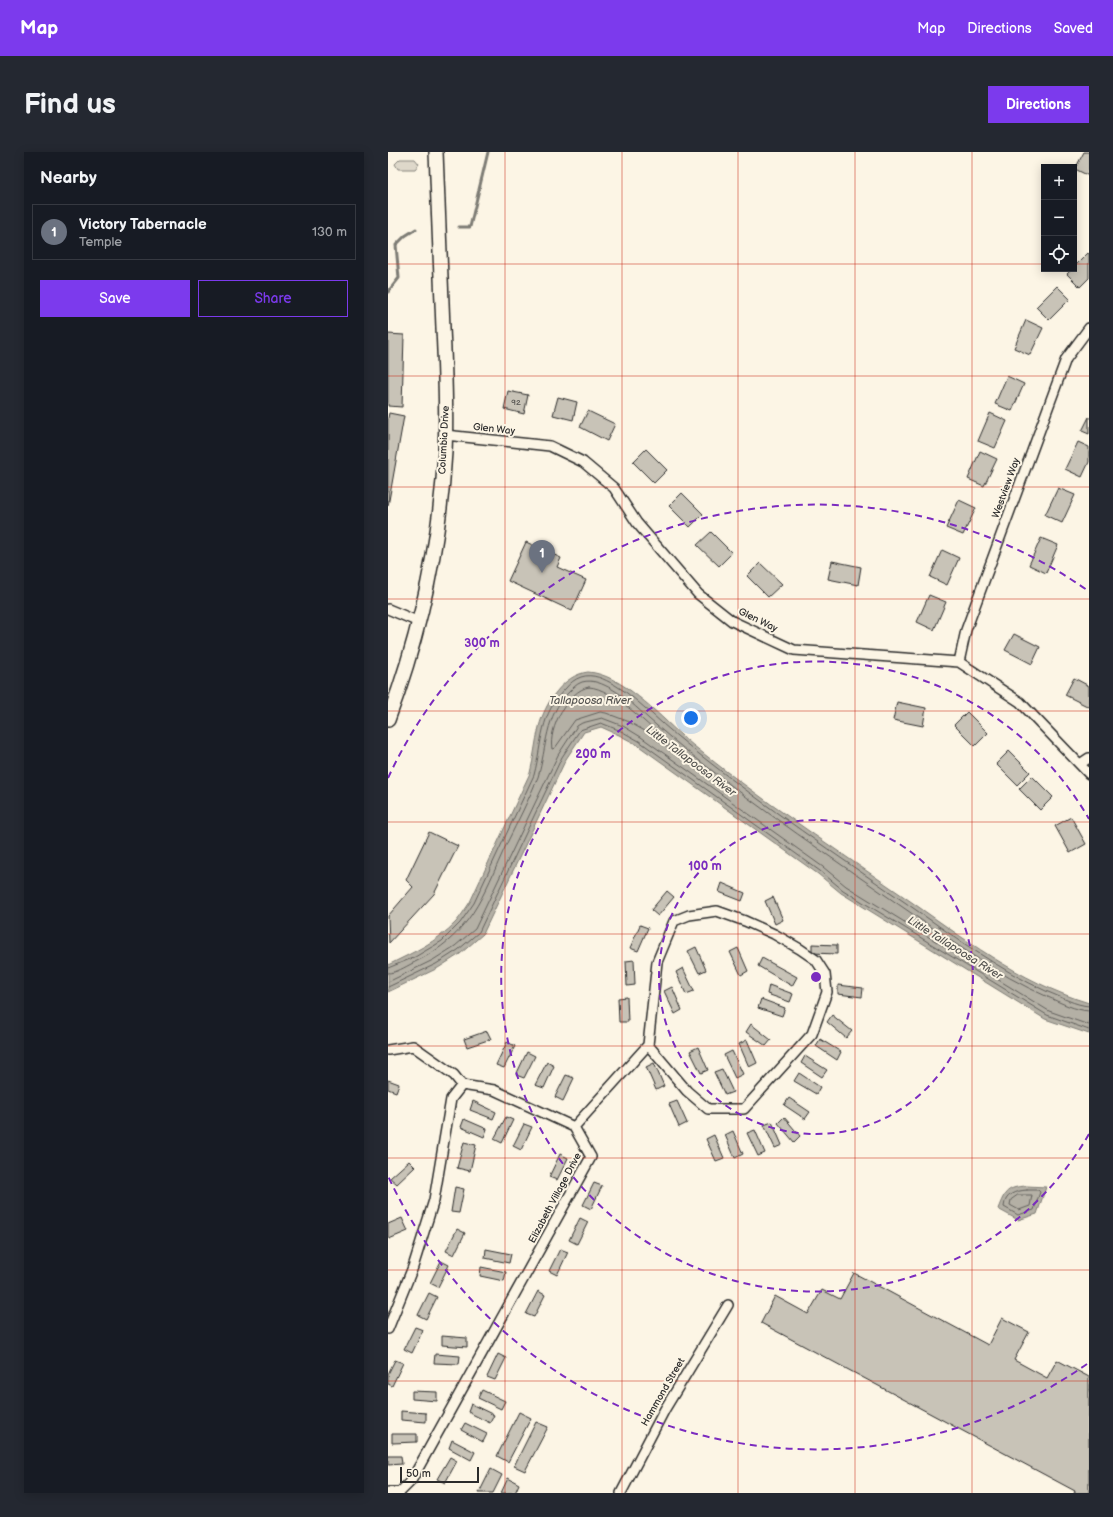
<!DOCTYPE html>
<meta charset="utf-8">
<style>
:root{--surface:#171b24;--page:#242831;--text:#f1f3f6;--muted:#9ea1a6;--line:#363941;--accent:#7c3aed}
body{margin:0;font-family:"Balsamiq Sans",sans-serif;background:var(--page);color:var(--text)}
.controls{position:absolute;right:12px;top:12px;display:grid;overflow:hidden;border-radius:0px;box-shadow:0 2px 10px #0003}
.controls button{width:36px;height:36px;display:grid;place-items:center;padding:0;border:0;border-bottom:1px solid var(--line);background:var(--surface);color:var(--text);font:20px sans-serif}
.scale{position:absolute;left:12px;bottom:10px;width:79px;box-sizing:border-box;padding-left:4px;border:2px solid #2b2b2b;border-top:0;font-size:11px;line-height:14px;white-space:nowrap;color:#2b2b2b;-webkit-text-stroke:3px #fcf5e5;paint-order:stroke}
.you{position:absolute;left:303px;top:566px;width:14px;height:14px;margin:-10px;border:3px solid #fff;border-radius:50%;background:#1a73e8;box-shadow:0 0 0 6px #1a73e833}
.badge{display:grid;place-items:center;width:26px;height:26px;border-radius:50%;background:var(--accent);color:#fff;font-size:13px;font-weight:700}
.pin{position:absolute;translate:-50% -33px;filter:drop-shadow(0 1px 2px #0008)}
.pin::after{content:'';position:absolute;top:21px;width:14px;height:12px;background:inherit;clip-path:polygon(0 0,100% 0,50% 100%)}
.list{margin:0;padding:0;list-style:none}
h2{display:flex;justify-content:space-between;align-items:center;height:52px;margin:0;padding:0 16px;font-size:17px}
h2 small{font-size:13px;font-weight:400;color:var(--muted)}
.list li{display:grid;grid-template-columns:26px 1fr auto;gap:12px;align-items:center;box-sizing:border-box;height:56px;margin:0 8px 8px;padding:0 8px;border:1px solid var(--line);border-radius:0px}
.list b{display:block;font-size:15px;white-space:nowrap}
.list p{margin:0;font-size:13px;white-space:nowrap;color:var(--muted)}
.list em{font-size:13px;font-style:normal;color:var(--muted)}
.actions{display:flex;gap:8px;padding:12px 16px}
.actions a{flex:1;padding:9px 0;border:1px solid var(--accent);border-radius:0px;text-align:center;font-size:14px;color:var(--accent)}
.actions .main{background:var(--accent);color:#fff}
.icon{flex:none;width:22px;height:22px;fill:none;stroke:currentColor;stroke-width:2;stroke-linecap:round;stroke-linejoin:round}
.map{position:relative;flex:none;width:701px;height:1341px;overflow:hidden;border-radius:0px}
header{display:flex;align-items:center;gap:24px;box-sizing:border-box;height:56px;padding:0 20px;background:var(--accent);color:#fff}
header strong{font-size:19px}
nav{display:flex;gap:22px;margin-inline-start:auto;font-size:14px}
.intro{display:flex;align-items:center;justify-content:space-between;box-sizing:border-box;height:96px;padding:0 24px}
h1{margin:0;font-size:28px}
.button{padding:10px 18px;border-radius:0px;background:var(--accent);color:#fff;font-size:14px;font-weight:700}
main{display:flex;gap:24px;padding:0 24px}
aside{flex:1;background:var(--surface);border-radius:0px;box-shadow:0 2px 10px #0003}
.map>svg:first-child{display:block}
.green{fill:#ded8ca;stroke:#84827a}
.water{fill:#b4b0a5;stroke:#7d7b74}
.lines{fill:none;stroke-linecap:round;stroke-linejoin:round}
.shore{stroke:#62605c;stroke-width:1}
.stream{stroke:#7d7b74;stroke-width:3}
.building{fill:#c8c3b7;stroke:#2b2b2b}
.minor-casing{stroke:#2b2b2b;stroke-width:12}
.secondary-casing{stroke:#2b2b2b;stroke-width:16}
.minor{stroke:#fcf5e5;stroke-width:9}
.secondary{stroke:#fcf5e5;stroke-width:13}
.grid{fill:none;stroke:#c8321e;stroke-width:1;stroke-opacity:0.55}
.ring{fill:none;stroke:#7b2cbf;stroke-width:2;stroke-dasharray:7 5}
.labels{text-anchor:middle;dominant-baseline:central;stroke-width:4;stroke-linejoin:round;paint-order:stroke}
.number-label{font-size:8px;fill:#52514e}
.street-label{font-size:10px;fill:#2b2b2b;stroke:#fcf5e5}
.water-label{font-size:11px;font-style:italic;fill:#545350;stroke:#fcf5e5}
.centre{fill:#7b2cbf;stroke:#fcf5e5;stroke-width:2}
.ring-label{font-size:12px;text-anchor:middle;font-weight:bold;fill:#7b2cbf;stroke:#fcf5e5;stroke-width:4;stroke-linejoin:round;paint-order:stroke}
</style>
<header>
<strong>Map</strong>
<nav><a>Map</a><a>Directions</a><a>Saved</a></nav>
</header>
<div class="intro"><h1>Find us</h1><a class="button">Directions</a></div>
<main>
<aside>
<h2>Nearby<small></small></h2>
<ul class="list">
<li><span class="badge" style="background:#6b7280">1</span><div><b>Victory Tabernacle</b><p>Temple</p></div><em>130 m</em></li>
</ul>
<div class="actions"><a class="main">Save</a><a>Share</a></div>
</aside>
<div class="map">
<svg width="701" height="1341" viewBox="0 0 701 1341">
<rect width="100%" height="100%" fill="#fcf5e5"/>
<filter id="ink" filterUnits="userSpaceOnUse"><feTurbulence type="fractalNoise" baseFrequency=".025" numOctaves="2"/><feDisplacementMap in="SourceGraphic" scale="8" xChannelSelector="R" yChannelSelector="G"/><feConvolveMatrix kernelMatrix="1 2 1 2 8 2 1 2 1" color-interpolation-filters="sRGB"/></filter>
<g filter="url(#ink)">
<path class="green" d="M12,7H27L31,12L27,17H10L7,12Z"/>
<path class="water" d="M200,520C233,522 270,562 294,584C308,596 324,608 339,620C396,663 456,703 515,744C574,785 631,830 701,851V882L657,867L453,741L430,722L248,592L231,583L213,575L196,580L178,607L95,782L72,802L50,816L0,840V813C24,801 49,790 68,770C73,764 78,756 82,750L142,621C146,606 147,590 151,575C157,551 175,523 200,520Z
M639,1034L658,1035L649,1062L630,1068L610,1057C617,1039 619,1035 639,1034Z"/>
<g class="lines">
<path class="shore" d="M201,535C225,536 263,576 281,592V595H279L257,579L239,569L218,561L212,560L187,568L167,596L164,597C160,577 180,538 201,535Z
M0,816L27,805L54,789L72,771L86,751L146,623C155,589 151,563 178,536C182,531 187,527 193,525C205,521 216,527 227,533C241,541 252,552 264,562C279,576 295,589 311,602C378,655 448,703 518,751C564,783 609,817 660,840C673,845 687,853 701,854
M0,821C8,821 17,815 25,811C84,783 94,745 119,691C130,669 141,647 150,625C159,595 157,564 180,541C184,537 188,532 194,530C205,527 215,532 224,537C238,545 249,556 261,567C276,580 292,594 308,606C374,659 444,706 513,754C561,787 607,822 660,845C673,851 687,858 701,859
M0,830L45,808L67,794L87,777L170,603L189,574L194,571L214,566L235,574L253,585L435,715L458,734L661,859L701,873
M0,835L48,812L70,798L91,780L174,605L192,578L213,571L233,579L251,589L432,719L455,738L659,863L701,878
M639,1038H650L652,1040L646,1058L630,1063L616,1055C617,1042 627,1039 639,1038Z
M630,1043H644L642,1054L631,1058L622,1053L623,1048Z"/>
<path class="stream" d="M71,75H82L100,0
M0,140L11,126L8,93L17,84L28,77"/>
</g>
<path class="building" d="M696,0H701V24L687,17Z
M700,101L701,102V126L692,135L679,122L684,117H686V115Z
M669,134L682,147L661,168L648,155Z
M638,168L655,176L642,203L626,196Z
M0,182L16,183L14,255L0,254Z
M619,224L636,232L624,259L607,252Z
M120,239L140,243L136,262L116,257Z
M170,245L189,250L185,268L165,263Z
M200,259L227,272L219,289L192,275Z
M1,261L16,264L0,354V266Z
M602,261L619,269L607,296L590,289Z
M701,265V282L694,279Z
M690,290L701,295V310L694,325L677,317Z
M258,297L279,318L266,331L245,310Z
M592,299L609,307L596,334L580,327Z
M670,336L687,343L674,371L657,363Z
M294,341L315,362L302,375L281,354Z
M571,348L588,356L575,383L558,376Z
M323,380L344,401L331,414L309,393Z
M653,386L670,393L658,421L641,413Z
M138,390L173,406L169,415L198,428L184,459L120,429Z
M554,398L571,406L559,433L542,425Z
M444,409L473,415L470,433L440,427Z
M372,411L394,432L380,445L359,424Z
M541,443L558,450L546,478L529,470Z
M626,482L652,495L644,512L617,498Z
M686,526L701,534V555L677,543Z
M509,550L538,556L535,574L505,568Z
M579,560L600,581L587,594L566,573Z
M621,599L642,620L629,633L608,612Z
M644,624L665,645L652,658L631,637Z
M683,665L698,692L682,701L667,674Z
M41,680L70,694L46,742L1,791L0,764L25,735L18,728Z
M334,731L357,741L354,749L331,740Z
M279,739L286,745L270,764L263,758Z
M385,745L395,768L387,772L377,749Z
M252,773L260,776L250,799L242,796Z
M424,792L449,793V802L424,801Z
M308,795L318,818L311,821L300,799Z
M350,796L360,819L353,823L342,800Z
M374,806L409,825L404,834L370,814Z
M246,808L247,833L239,834L238,809Z
M295,816L306,839L298,842L288,820Z
M381,833L405,842L402,850L379,842Z
M450,833L475,836L474,845L450,842Z
M284,835L294,858L287,862L276,839Z
M239,845L240,870H231L230,846Z
M373,847L397,856L394,864L370,856Z
M444,863L464,879L458,886L439,870Z
M363,872L383,888L378,894L358,880Z
M99,879L103,887L79,895L76,887Z
M432,887L453,900L449,908L428,894Z
M359,888L369,911L361,915L351,892Z
M119,890L127,894L116,916L108,913Z
M310,895L320,918L313,921L302,899Z
M344,899L355,922L347,926L336,903Z
M139,900L147,904L136,926L128,923Z
M417,904L439,918L434,925L413,911Z
M159,910L166,914L156,936L147,933Z
M266,911L276,934L268,938L258,915Z
M334,917L345,940L337,943L326,920Z
M411,921L432,935L428,942L406,929Z
M178,923L186,926L175,949L167,945Z
M0,928L11,932L8,940L0,937Z
M401,946L422,960L417,967L396,953Z
M85,949L108,960L105,967L82,958Z
M289,949L299,971L291,975L281,952Z
M118,965L125,968L114,991L106,987Z
M396,965L412,984L406,990L390,971Z
M76,967L99,977L96,985L73,975Z
M384,970L394,993L387,996L376,973Z
M136,972L144,975L133,998L125,994Z
M367,978L377,1001L370,1004L359,981Z
M345,979L355,1002L347,1006L337,983Z
M326,983L336,1006L328,1009L318,987Z
M76,990L88,993L82,1019L69,1016Z
M172,1002L180,1006L169,1028L161,1025Z
M21,1009L27,1015L9,1032L2,1026Z
M206,1031L214,1034L203,1057L195,1053Z
M67,1035L76,1037L71,1061L63,1060Z
M14,1066L20,1079L1,1087L0,1084V1072Z
M192,1066L200,1070L189,1092L181,1088Z
M69,1077L77,1081L66,1103L58,1099Z
M98,1097L123,1102L121,1111L97,1106Z
M172,1097L180,1100L169,1123L161,1119Z
M53,1109L61,1113L50,1135L42,1131Z
M93,1115L118,1120L116,1129L92,1124Z
M466,1121L600,1193L614,1166L641,1180L626,1208L659,1226L669,1208L701,1225V1341H686L687,1339L373,1171L387,1144L420,1162L434,1138L452,1147Z
M150,1139L157,1143L146,1165L138,1162Z
M41,1141L49,1145L38,1167L30,1163Z
M27,1175L35,1178L24,1201L16,1197Z
M54,1184L79,1186V1195L54,1193Z
M47,1202L72,1204L71,1212L46,1211Z
M110,1202L118,1206L107,1228L99,1225Z
M7,1208L15,1211L4,1234L0,1232V1222Z
M94,1238L117,1249L113,1257L90,1246Z
M24,1239L49,1240V1249L24,1247Z
M83,1252L106,1263L102,1271L80,1260Z
M13,1259L38,1261V1270L13,1268Z
M131,1260L143,1266L120,1310L109,1304Z
M148,1270L160,1275L137,1319L126,1314Z
M77,1271L99,1282L95,1290L73,1278Z
M4,1282H29V1290L4,1291Z
M64,1288L87,1300L83,1308L61,1296Z
M0,1304H13L14,1312L0,1313Z
M62,1305L69,1309L57,1331L49,1327Z
M103,1317L114,1323L105,1341H91Z
M120,1326L131,1332L127,1341H113Z"/>
<g class="lines">
<defs>
<path id="minor" d="M57,283L162,294L195,310L226,336L249,371L310,442L344,469L406,498L571,510L632,550L701,622
M0,457L31,470
M571,510L578,478L678,207L701,176
M692,612L701,606
M329,759L357,769L386,782L412,797L428,808L437,822L439,840L424,882L356,957H320L299,939L260,893L269,810L286,769L301,763Z
M0,898L25,894L66,923L74,933
M186,975L260,893
M0,1177L25,1115L46,1048L63,947L74,933
M0,1340H12L23,1329L203,1005L186,975L106,938L74,933
M233,1341L277,1257L340,1153"/>
<path id="secondary" d="M0,568C32,482 52,391 57,300C59,258 57,217 55,176C53,117 50,59 48,0"/>
</defs>
<use href="#minor" class="minor-casing"/>
<use href="#secondary" class="secondary-casing"/>
<use href="#minor" class="minor"/>
<use href="#secondary" class="secondary"/>
</g>
</g>
<path class="grid" d="M117,0V1341M234,0V1341M350,0V1341M467,0V1341M584,0V1341M0,112H656M686,112H701M0,224H701M0,335H701M0,447H701M0,559H701M0,670H701M0,782H701M0,894H701M0,1006H701M0,1118H701M0,1229H701"/>
<g class="ring">
<circle cx="428" cy="825" r="157"/>
<path d="M701 982A315 315 0 1 1 701 667"/>
<path d="M699 1212A472 472 0 0 1 0 1024M0 626A472 472 0 0 1 699 438"/>
</g>
<g class="labels">
<g class="number-label">
<text x="128" y="250">92</text>
</g>
<g class="street-label">
<text transform="translate(106 277) rotate(6)">Glen Way</text>
<text transform="translate(56 288) rotate(-87)">Columbia Drive</text>
<text transform="translate(618 336) rotate(-70)">Westview Way</text>
<text transform="translate(370 468) rotate(26)">Glen Way</text>
<text transform="translate(167 1046) rotate(-62)">Elizabeth Village Drive</text>
<text transform="translate(275 1240) rotate(-60)">Hammond Street</text>
</g>
<g class="water-label">
<text x="202" y="548">Tallapoosa River</text>
<text transform="translate(303 609) rotate(37)">Little Tallapoosa River</text>
<text transform="translate(567 796) rotate(32)">Little Tallapoosa River</text>
</g>
</g>
<circle cx="428" cy="825" r="6" class="centre"/>
<g class="ring-label">
<text x="94" y="495">300 m</text>
<text x="205" y="606">200 m</text>
<text x="317" y="718">100 m</text>
</g>
</svg>
<div class="controls">
<button>+</button>
<button>−</button>
<button><svg class="icon" aria-label="locate" viewBox="0 0 24 24"><circle cx="12" cy="12" r="6"/><path d="M12 2v4M12 18v4M2 12h4M18 12h4"/></svg></button>
</div>
<div class="scale">50 m</div>
<div class="you"></div>
<div class="pin badge" style="left:154px;top:421px;background:#6b7280">1</div>
</div>
</main>
